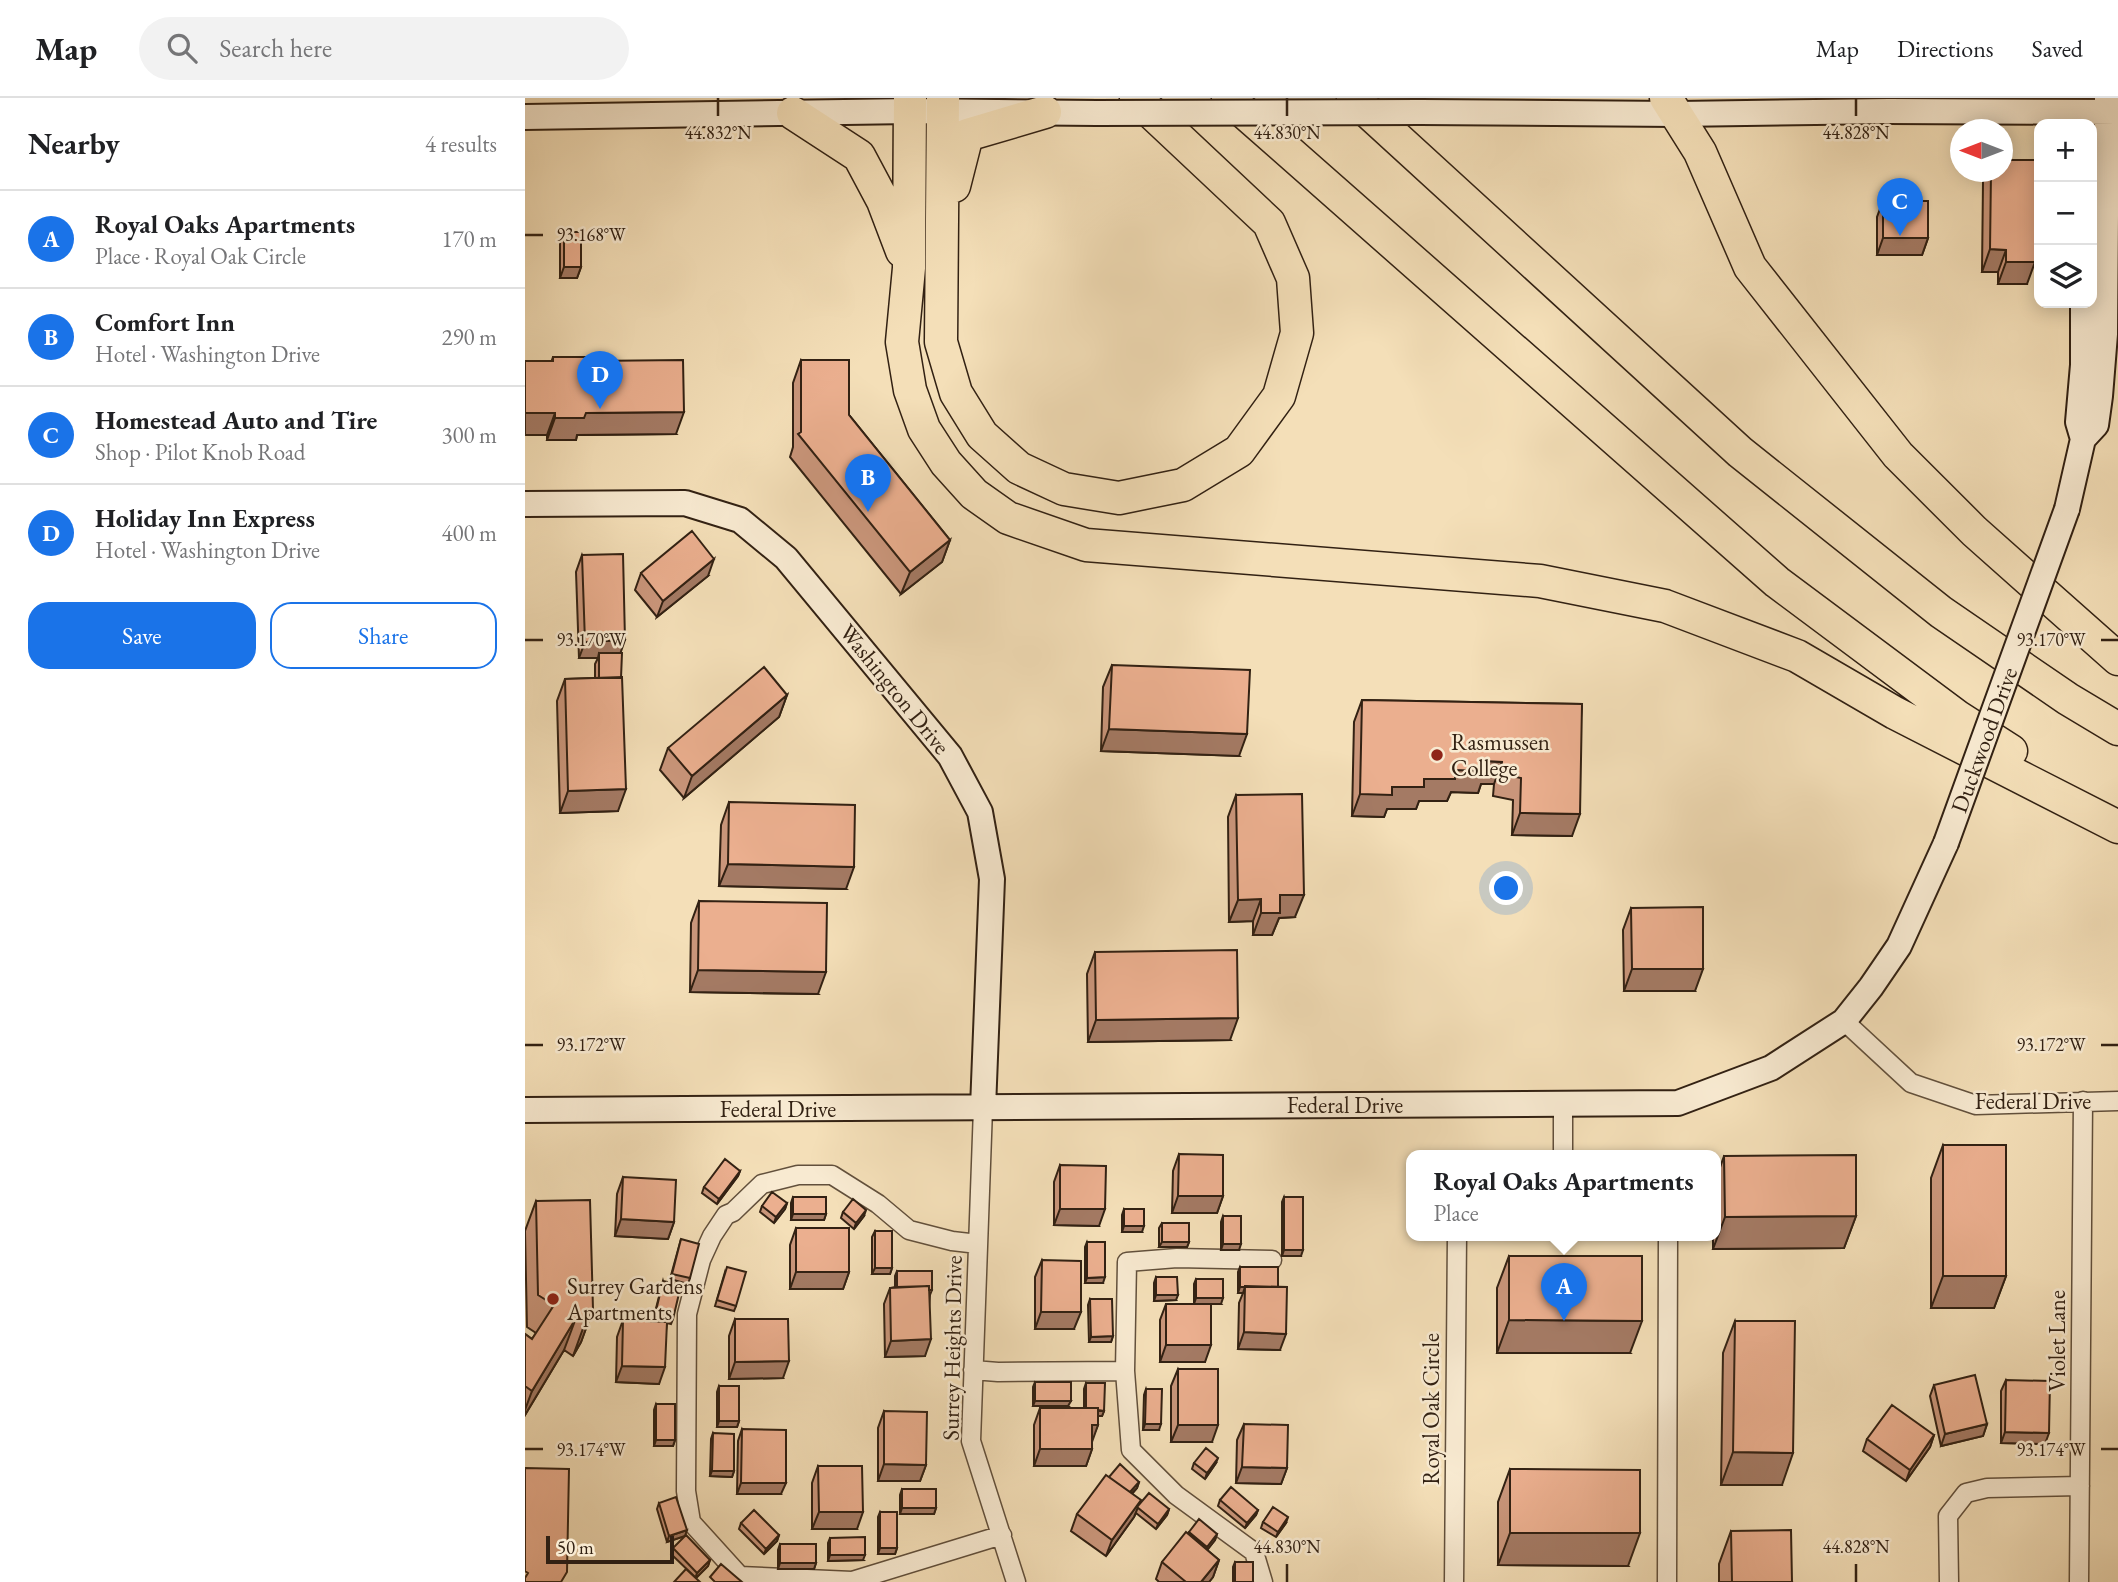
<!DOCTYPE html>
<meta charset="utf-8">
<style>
:root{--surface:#fff;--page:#f2f2f2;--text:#202124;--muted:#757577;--line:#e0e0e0;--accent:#1a73e8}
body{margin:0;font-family:"EB Garamond",serif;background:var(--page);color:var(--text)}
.controls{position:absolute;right:21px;top:21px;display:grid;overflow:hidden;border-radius:14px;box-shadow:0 4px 18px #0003}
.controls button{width:63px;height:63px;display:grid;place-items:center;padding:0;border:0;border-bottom:2px solid var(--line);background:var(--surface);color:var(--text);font:35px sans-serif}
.compass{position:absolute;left:1425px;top:21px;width:63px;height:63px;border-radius:50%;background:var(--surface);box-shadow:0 4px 18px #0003;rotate:270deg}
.scale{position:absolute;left:21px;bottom:18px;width:128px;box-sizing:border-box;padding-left:7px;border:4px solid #322113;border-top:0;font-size:19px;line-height:24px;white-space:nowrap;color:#322113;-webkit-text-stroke:5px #f8ead1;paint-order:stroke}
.you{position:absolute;left:982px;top:791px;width:24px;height:24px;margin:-18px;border:5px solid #fff;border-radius:50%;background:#1a73e8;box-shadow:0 0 0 10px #1a73e833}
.badge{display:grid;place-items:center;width:46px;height:46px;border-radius:50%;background:var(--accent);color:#fff;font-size:23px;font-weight:700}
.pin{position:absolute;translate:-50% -58px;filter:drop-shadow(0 2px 4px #0008)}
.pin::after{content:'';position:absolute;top:37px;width:24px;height:21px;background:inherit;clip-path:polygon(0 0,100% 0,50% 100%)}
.popup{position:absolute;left:881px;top:1052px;width:315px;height:91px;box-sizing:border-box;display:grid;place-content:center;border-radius:14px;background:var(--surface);filter:drop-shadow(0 2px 5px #0005);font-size:23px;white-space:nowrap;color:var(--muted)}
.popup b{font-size:26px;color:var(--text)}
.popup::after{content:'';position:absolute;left:50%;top:100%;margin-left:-14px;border:14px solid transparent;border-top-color:var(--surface)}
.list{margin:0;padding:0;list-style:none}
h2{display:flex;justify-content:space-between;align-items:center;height:91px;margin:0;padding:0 28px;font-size:30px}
h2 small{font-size:23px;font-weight:400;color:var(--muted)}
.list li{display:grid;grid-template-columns:46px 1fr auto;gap:21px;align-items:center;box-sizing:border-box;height:98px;padding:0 28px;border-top:2px solid var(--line)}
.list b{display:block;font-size:26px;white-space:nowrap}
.list p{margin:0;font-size:23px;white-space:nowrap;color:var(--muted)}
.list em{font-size:23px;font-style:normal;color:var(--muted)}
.actions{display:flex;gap:14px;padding:21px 28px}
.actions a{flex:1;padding:16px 0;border:2px solid var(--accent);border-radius:21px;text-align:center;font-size:24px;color:var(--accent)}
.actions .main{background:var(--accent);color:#fff}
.icon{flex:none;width:38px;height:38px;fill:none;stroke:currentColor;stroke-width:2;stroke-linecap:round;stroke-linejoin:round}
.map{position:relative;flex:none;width:1593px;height:1484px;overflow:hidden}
header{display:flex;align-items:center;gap:42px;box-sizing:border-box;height:98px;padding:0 35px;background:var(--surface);border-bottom:2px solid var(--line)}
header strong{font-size:33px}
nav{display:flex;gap:38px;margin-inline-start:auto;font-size:24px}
.search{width:490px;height:63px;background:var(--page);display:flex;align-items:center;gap:18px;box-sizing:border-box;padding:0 24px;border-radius:38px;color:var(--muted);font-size:26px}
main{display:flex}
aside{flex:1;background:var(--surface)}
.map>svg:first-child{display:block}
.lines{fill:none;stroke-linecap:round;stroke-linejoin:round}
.street-casing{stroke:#62503c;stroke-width:21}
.secondary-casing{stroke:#322113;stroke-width:28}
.highway-casing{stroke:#322113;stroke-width:35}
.street{stroke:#f8ead1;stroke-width:18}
.secondary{stroke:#f8ead1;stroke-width:24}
.highway{stroke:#f4dfb8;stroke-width:32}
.secondary-bridge-casing{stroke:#322113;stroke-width:28;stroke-linecap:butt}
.secondary-bridge{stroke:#f8ead1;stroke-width:24}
.wall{fill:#ca967b;stroke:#322113;stroke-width:2}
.shaded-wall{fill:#a47a64;stroke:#322113;stroke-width:2}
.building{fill:#ebaf8f;stroke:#322113;stroke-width:2}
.ticks{fill:none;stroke:#322113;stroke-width:2.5}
.poi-dot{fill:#8f2418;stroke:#f8ead1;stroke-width:2.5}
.labels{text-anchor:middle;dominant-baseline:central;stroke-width:5;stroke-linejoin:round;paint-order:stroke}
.street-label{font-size:23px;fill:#322113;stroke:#f8ead1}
.poi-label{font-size:23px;fill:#322113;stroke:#f8ead1;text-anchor:start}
.ticks-label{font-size:18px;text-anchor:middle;fill:#322113;stroke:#f8ead1;stroke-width:5;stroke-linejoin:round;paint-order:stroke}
</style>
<header>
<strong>Map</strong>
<div class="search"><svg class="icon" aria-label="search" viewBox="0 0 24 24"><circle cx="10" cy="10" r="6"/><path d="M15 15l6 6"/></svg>Search here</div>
<nav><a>Map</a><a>Directions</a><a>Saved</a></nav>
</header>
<main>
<aside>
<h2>Nearby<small>4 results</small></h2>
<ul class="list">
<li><span class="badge">A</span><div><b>Royal Oaks Apartments</b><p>Place · Royal Oak Circle</p></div><em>170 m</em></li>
<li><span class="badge">B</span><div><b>Comfort Inn</b><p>Hotel · Washington Drive</p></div><em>290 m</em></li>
<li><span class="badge">C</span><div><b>Homestead Auto and Tire</b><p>Shop · Pilot Knob Road</p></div><em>300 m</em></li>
<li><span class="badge">D</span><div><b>Holiday Inn Express</b><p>Hotel · Washington Drive</p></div><em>400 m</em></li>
</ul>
<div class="actions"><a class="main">Save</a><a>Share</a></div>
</aside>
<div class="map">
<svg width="1593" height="1484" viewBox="0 0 1593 1484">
<rect width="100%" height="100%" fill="#f4dfb8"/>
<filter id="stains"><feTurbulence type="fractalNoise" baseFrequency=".00286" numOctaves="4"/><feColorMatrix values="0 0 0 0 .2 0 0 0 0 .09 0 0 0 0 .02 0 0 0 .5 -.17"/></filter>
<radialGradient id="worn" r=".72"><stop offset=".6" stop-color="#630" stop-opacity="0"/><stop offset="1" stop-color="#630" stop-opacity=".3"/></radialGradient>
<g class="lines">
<defs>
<path id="street" d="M1319,923L1386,985L1451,1007L1593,1003
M1038,1006V1057
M458,1010L446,1343L491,1484
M453,1146L427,1143L384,1132L353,1106L307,1077H273L237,1086L208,1114L201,1117L187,1138L176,1162L162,1216L161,1393L166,1424L215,1478L327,1483L477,1437
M448,1272L473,1274L600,1273
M738,1484L729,1454L651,1397L606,1352L600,1273L602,1164L652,1160L747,1162
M929,1484L932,1137
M1142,1484L1143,1137
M1424,1484L1423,1418L1441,1395L1462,1390L1555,1388
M1554,1484L1558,1003"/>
<path id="secondary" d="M896,14L1152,16L1364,13L1593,14
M0,19L386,13L572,15
M1558,205V267L1553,324L1558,341
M0,406L160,405L215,422L261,460L425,658L455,714L467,781L458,1010
M1542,411L1558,341L1571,327L1575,298L1580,236L1582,0
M0,1012L1153,1005L1246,970L1319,923L1346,889L1374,848L1421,745"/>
<path id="highway" d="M385,0L384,170L377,244L385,292L399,331L421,365L449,396L483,420L561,447L1015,483L1140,508L1272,558L1370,615L1593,729
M418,0L416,244L431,295L457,337L494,370L539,391L594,400L658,387L714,353L754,298L772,235L768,180L744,125L611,0
M703,0L1252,484L1433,619L1486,653
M828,0L1215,354L1416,514L1543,601L1593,631
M1141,0L1175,54L1225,169L1373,357L1449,433L1593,561
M268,15L334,58L358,103L377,153
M429,88L442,37L520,14"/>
</defs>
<use href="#street" class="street-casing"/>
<use href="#secondary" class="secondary-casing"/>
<use href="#highway" class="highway-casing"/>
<use href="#street" class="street"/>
<use href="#secondary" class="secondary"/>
<use href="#highway" class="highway"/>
<defs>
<path id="secondary-bridge" d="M572,15L896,14
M1421,745L1542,411"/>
</defs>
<use href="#secondary-bridge" class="secondary-bridge-casing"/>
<use href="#secondary-bridge" class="secondary-bridge"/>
</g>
<path class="wall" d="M1462,74H1478L1502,186H1473V174H1457L1458,84Z
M1358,103L1403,140L1397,157H1352V119Z
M39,134L56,169L52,180H35V145Z
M28,259L65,263L151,336L52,337L51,342H22V337H0Z
M276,262L324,317L425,442L417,464L376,496L265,359L268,349V285Z
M57,457L95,555L93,713L35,715L32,603L40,581L70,580V566L73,560H54L51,474Z
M116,475L183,478L132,519L110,492Z
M587,567L714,658L576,653L578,589Z
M262,597L254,619L159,700L135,672L143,650Z
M837,602L1057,606L1047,738L987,737L988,702L968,698L969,686H956L953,695L926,694L922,703H894L891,711H862L859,719L827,718L829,624Z
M711,697L770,819L754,820L747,837H728V823L704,824L703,719Z
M204,704L321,791L194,788L196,727Z
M174,803L293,896L165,894L166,825Z
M1106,810L1170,893H1099L1098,832Z
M570,854L705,942L563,944L562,876Z
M1418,1047L1481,1178L1469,1210H1406V1080Z
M654,1056L698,1098L692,1115H647L648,1073Z
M1199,1058L1331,1118L1319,1150L1188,1151V1137H1191V1081Z
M535,1067L574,1128L529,1127V1084Z
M215,1073L213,1078L192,1106L177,1095L179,1089Z
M98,1079L149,1124L143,1141L90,1138L92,1096Z
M268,1099L301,1116L299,1122H266V1105Z
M759,1099L776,1158H757V1104Z
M11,1103L68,1211L56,1244L48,1258L39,1252L0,1317V1236L7,1241L11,1235L2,1229L0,1133Z
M262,1105L260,1111L249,1125L235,1114L237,1108Z
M599,1111L617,1134H597V1117Z
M318,1114L339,1118L329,1131L316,1120Z
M698,1118L714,1152H696V1124Z
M637,1125L664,1144L662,1149H634V1130Z
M271,1130L324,1174L318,1191H265V1147Z
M350,1133L367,1170L365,1176H347V1139Z
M156,1141L165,1180L163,1186L145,1181Z
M562,1144L578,1185H560V1149Z
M984,1158L1105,1255H972V1190Z
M517,1162L549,1231H510V1179Z
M715,1169L755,1252L713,1251L714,1205L718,1195H713V1174Z
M372,1173L407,1192L405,1197L400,1258L360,1259L359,1206L365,1190L370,1189V1178Z
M200,1174L211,1208L209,1213L190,1208Z
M631,1179L651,1202L629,1203V1185Z
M671,1181L696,1206H686L680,1264H635V1222L641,1206H669V1186Z
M138,1183L148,1221L146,1226L142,1225L134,1286L91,1284L92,1239L98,1222L133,1223L128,1222Z
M565,1201L588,1238L586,1244H564L563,1207Z
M210,1221L258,1280L204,1281V1238Z
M1210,1223L1257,1387H1196L1198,1255Z
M653,1271L687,1344H646V1288Z
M1481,1282L1520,1346L1476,1345V1293Z
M510,1284L543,1308H508V1289Z
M561,1285L579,1313L577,1318H573V1327L567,1341V1351L561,1368H509V1327L515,1310H559V1291Z
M1409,1287L1462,1326L1458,1338L1416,1348L1405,1298Z
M194,1288L214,1323L212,1329H192V1294Z
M621,1291L634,1332H618L619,1297Z
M131,1306L150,1342L148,1348H129V1312Z
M359,1313L401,1367L395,1383H353V1330Z
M719,1326L762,1370L756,1386L711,1385L712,1342Z
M217,1331L256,1396H212L213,1343Z
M188,1335L209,1373L207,1379L185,1378L186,1341Z
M1409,1337L1405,1349L1381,1383L1338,1353L1342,1341Z
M669,1365H691L680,1381L667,1371Z
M293,1368L332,1431H287V1385Z
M985,1371L1103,1468L973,1467V1404Z
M584,1379L614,1384L612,1390L607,1396L614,1408L644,1411L642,1417L631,1431L611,1415L609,1419L581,1458L546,1433L552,1416Z
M377,1391L411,1410L409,1416H375V1397Z
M695,1402L733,1412L731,1417L720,1430L693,1408Z
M134,1405L160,1438L142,1444L132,1411Z
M355,1414L372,1450L370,1456H353V1419Z
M738,1424L761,1425L751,1439L736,1430Z
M216,1425L254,1437L252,1443L239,1456L214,1431Z
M1206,1433L1267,1484H1194V1466Z
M664,1434L692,1436L690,1442L682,1452L694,1462L688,1479L684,1484H634L631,1481L637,1464Z
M305,1440L338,1462L303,1463V1445Z
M255,1446L291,1465L289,1471H253V1452Z
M148,1450L185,1462L183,1468L171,1480L146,1456Z
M710,1464L728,1484H708V1469Z"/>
<path class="shaded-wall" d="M1358,140H1403L1397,157H1352Z
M1465,151L1481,152L1473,174H1457Z
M1481,164H1510L1502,186H1473Z
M39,169H56L52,180H35Z
M159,314L151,336L52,337L51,342H22L30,320L61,315Z
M0,315H30L22,337H0Z
M425,442L417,464L376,496L385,474Z
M189,461L183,478L132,519L138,503Z
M100,542L94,559L74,555L73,560H54L60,544Z
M262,597L254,619L159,700L167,678Z
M584,631L722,636L714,658L576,653Z
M961,663L977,664L969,686H956L953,695L926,694L922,703H894L891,711H862L859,719L827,718L835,696L899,681Z
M101,691L93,713L35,715L43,693Z
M995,715L1055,716L1047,738L987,737Z
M203,766L329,769L321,791L194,788Z
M755,797H779L770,819L754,820L747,837H728L736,815Z
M736,801L728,823L704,824L713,802Z
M1107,871H1178L1170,893H1099Z
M173,872L301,874L293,896L165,894Z
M713,920L705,942L563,944L571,922Z
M215,1073L213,1078L192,1106L194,1101Z
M653,1098H698L692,1115H647Z
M262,1105L260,1111L249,1125L251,1119Z
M535,1111H580L574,1128L529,1127Z
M341,1112L339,1118L329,1131L331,1125Z
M268,1116H301L299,1122H266Z
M1331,1118L1319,1150L1188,1151L1200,1119Z
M96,1121L149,1124L143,1141L90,1138Z
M599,1128H619L617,1134H597Z
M637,1144H664L662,1149H634Z
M698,1146H716L714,1152H696Z
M759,1152H778L776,1158H757Z
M350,1170H367L365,1176H347Z
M271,1174H324L318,1191H265Z
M1418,1178H1481L1469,1210H1406Z
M580,1179L578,1185H560L562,1180Z
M715,1189H720L718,1195H713Z
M631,1197H653L651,1202L629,1203Z
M671,1200H698L696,1206H669Z
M68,1211L56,1244L48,1258L60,1225Z
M516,1214H556L549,1231H510Z
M51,1220L39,1252L0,1317V1312L7,1293Z
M984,1222L1117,1223L1105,1255H972Z
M719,1234L761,1236L755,1252L713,1251Z
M588,1238L586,1244H564L566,1239Z
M406,1241L400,1258L360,1259L366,1243Z
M641,1247H686L680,1264H635Z
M264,1263L258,1280L204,1281L210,1264Z
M97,1268L140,1269L134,1286L91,1284Z
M510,1303H546L543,1308H508Z
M561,1312L579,1313L577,1318H559Z
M194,1323H214L212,1329H192Z
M620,1326H636L634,1332H618Z
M1462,1326L1458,1338L1416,1348L1420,1336Z
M567,1327H573L567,1344Z
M653,1327H693L687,1344H646Z
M1480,1334L1524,1335L1520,1346L1476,1345Z
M1409,1337L1405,1349L1381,1383L1385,1372Z
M131,1342H150L148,1348H129Z
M515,1351H567L561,1368H509Z
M1208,1354L1268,1355L1257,1387H1196Z
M693,1360L691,1365L680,1381L682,1375Z
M359,1366L401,1367L395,1383H353Z
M717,1369L762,1370L756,1386L711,1385Z
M187,1373H209L207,1379L185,1378Z
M614,1384L612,1390L600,1402L602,1397Z
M216,1385H261L256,1396H212Z
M616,1402L609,1419L581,1458L587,1442Z
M377,1410H411L409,1416H375Z
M644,1411L642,1417L631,1431L633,1426Z
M733,1412L731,1417L720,1430L722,1425Z
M294,1414H338L332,1431H287Z
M763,1419L761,1425L751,1439L753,1434Z
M162,1432L160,1438L142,1444L144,1438Z
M985,1435H1115L1103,1468L973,1467Z
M692,1436L690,1442L680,1455L682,1449Z
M254,1437L252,1443L239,1456L241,1451Z
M355,1450H372L370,1456H353Z
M305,1457H340L338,1462L303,1463Z
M185,1462L183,1468L170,1481L172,1475Z
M694,1462L688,1479L684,1484H676Z
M255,1465H291L289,1471H253Z"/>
<path class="building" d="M1478,62H1512L1510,164H1481V152L1465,151L1466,74H1478Z
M1358,103H1403V140H1358Z
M39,134H56V169H39Z
M28,259H65V263L158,262L159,314L61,315L59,320H30V315H0V263H28Z
M276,262H324V317L425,442L385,474L273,336L276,334Z
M167,433L189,461L138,503L116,475Z
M98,456L100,542L60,544L57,457Z
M74,555H97L96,580H74Z
M587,567L725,572L722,636L584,631Z
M239,569L262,597L167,678L143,650Z
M97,579L101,691L43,693L40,581Z
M837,602L1057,606L1055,716L995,715L996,680L976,676L977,664L961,663V673L930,672V681H899V689H867V697L835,696Z
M777,696L779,797H755V815H736V801L713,802L711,697Z
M204,704L330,707L329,769L203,766Z
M174,803L302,805L301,874L173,872Z
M1178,809V871H1107L1106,810Z
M712,852L713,920L571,922L570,854Z
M1418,1047H1481V1178H1418Z
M654,1056L698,1057V1098H653Z
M1331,1057V1118L1200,1119L1199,1058Z
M200,1061L215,1073L194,1101L179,1089Z
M535,1067L581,1068L580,1111H535Z
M98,1079L151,1082L149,1124L96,1121Z
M247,1094L262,1105L251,1119L237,1108Z
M268,1099H301V1116H268Z
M759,1099H778V1152H759Z
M328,1101L341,1112L331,1125L318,1114Z
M65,1102L68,1211L60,1225L51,1220L7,1293L0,1288V1236L7,1241L29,1207L13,1197L11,1103Z
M599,1111H619V1128H599Z
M698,1118H716V1146H698Z
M637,1125H664V1144H637Z
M271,1130H324V1174H271Z
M350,1133H367V1170H350Z
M156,1141L174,1146L165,1180L147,1176Z
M562,1144H580V1179L562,1180Z
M984,1158H1117V1223L984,1222Z
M517,1162L556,1163V1214H516Z
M202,1169L221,1174L211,1208L192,1202Z
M715,1169H753V1189H715Z
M372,1173H407V1192H404V1188L372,1189Z
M631,1179H652L653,1197H631Z
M671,1181H698V1200H671Z
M138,1183L156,1187L148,1221L130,1217Z
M404,1188L406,1241L366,1243L365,1190Z
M720,1188L762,1189L761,1236L719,1234Z
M565,1201H587L588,1238L566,1239Z
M641,1206H686V1247H641Z
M210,1221H263L264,1263L210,1264Z
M98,1222L142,1224L140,1269L97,1268Z
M1210,1223H1270L1268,1355L1208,1354Z
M653,1271H693V1327H653Z
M1450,1277L1462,1326L1420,1336L1409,1287Z
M1481,1282L1525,1283L1524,1335L1480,1334Z
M510,1284H546V1303H510Z
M561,1285H580L579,1313L573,1312V1310H561Z
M194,1288H214V1323H194Z
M621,1291H637L636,1326H620Z
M131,1306H150V1342H131Z
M1367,1307L1409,1337L1385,1372L1342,1341Z
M515,1310H573V1327H567V1351H515Z
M359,1313L402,1314L401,1367L359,1366Z
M719,1326L763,1327L762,1370L717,1369Z
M217,1331L261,1332V1385H216Z
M188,1335L209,1336V1373H187Z
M681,1350L693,1360L682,1375L669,1365Z
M595,1366L614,1384L605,1394L584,1379Z
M293,1368H337L338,1414H294Z
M0,1370L44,1371L42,1474L36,1484H0V1480L3,1475L0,1473Z
M985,1371L1115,1372V1435H985Z
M581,1377L616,1402L587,1442L552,1416Z
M706,1389L733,1412L722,1425L695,1402Z
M377,1391H411V1410H377Z
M624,1395L644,1411L633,1426L612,1409Z
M151,1399L162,1432L144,1438L134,1405Z
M748,1409L763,1419L753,1434L738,1424Z
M229,1412L254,1437L241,1451L216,1425Z
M355,1414H372V1450H355Z
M674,1421L692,1436L682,1449L664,1434Z
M1266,1432L1267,1484H1207L1206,1433Z
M661,1434L694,1462L676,1484H661L637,1464Z
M161,1437L185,1462L172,1475L148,1450Z
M340,1439V1457H305V1440Z
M255,1446H291V1465H255Z
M710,1464H728V1484H710Z
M196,1466L217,1484H190L185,1479Z
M161,1471L175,1484H149Z"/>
<path class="ticks" d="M193,0V18M762,0V18M1331,0V18M0,137H18M0,542H18M1576,542H1593M0,947H18M1576,947H1593M0,1351H18M1576,1351H1593M762,1466V1484M1331,1466V1484"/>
<g class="poi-dot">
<circle cx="912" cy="657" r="7"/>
<circle cx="28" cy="1201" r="7"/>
</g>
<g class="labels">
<g class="street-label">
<text transform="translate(370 591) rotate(51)">Washington Drive</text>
<text transform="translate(1459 642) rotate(-70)">Duckwood Drive</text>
<text x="1508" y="1003">Federal Drive</text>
<text x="820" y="1007">Federal Drive</text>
<text x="253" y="1011">Federal Drive</text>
<text transform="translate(1532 1243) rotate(-90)">Violet Lane</text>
<text transform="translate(427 1250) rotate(-89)">Surrey Heights Drive</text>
<text transform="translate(906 1311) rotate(-90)">Royal Oak Circle</text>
</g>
<g class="poi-label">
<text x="926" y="644">Rasmussen<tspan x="926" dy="26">College</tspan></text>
<text x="42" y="1188">Surrey Gardens<tspan x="42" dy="26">Apartments</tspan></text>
</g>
</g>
<g class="ticks-label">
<text x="193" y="41">44.832°N</text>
<text x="762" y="41">44.830°N</text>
<text x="1331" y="41">44.828°N</text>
<text x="66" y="143">93.168°W</text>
<text x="1526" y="548">93.170°W</text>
<text x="66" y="548">93.170°W</text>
<text x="1526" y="953">93.172°W</text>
<text x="66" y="953">93.172°W</text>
<text x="1526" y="1358">93.174°W</text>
<text x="66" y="1358">93.174°W</text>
<text x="762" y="1455">44.830°N</text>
<text x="1331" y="1455">44.828°N</text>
</g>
<rect width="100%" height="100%" filter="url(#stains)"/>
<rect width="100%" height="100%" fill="url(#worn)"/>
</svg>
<div class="controls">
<button>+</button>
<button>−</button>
<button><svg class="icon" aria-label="layers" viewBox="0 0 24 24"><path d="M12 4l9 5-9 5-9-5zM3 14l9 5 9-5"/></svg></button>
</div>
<svg class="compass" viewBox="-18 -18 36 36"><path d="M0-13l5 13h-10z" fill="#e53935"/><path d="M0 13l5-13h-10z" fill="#757577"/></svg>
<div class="scale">50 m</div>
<div class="you"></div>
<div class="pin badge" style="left:1039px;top:1223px">A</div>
<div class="popup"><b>Royal Oaks Apartments</b>Place</div>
<div class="pin badge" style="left:343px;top:414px">B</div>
<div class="pin badge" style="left:1375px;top:138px">C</div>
<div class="pin badge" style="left:75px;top:311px">D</div>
</div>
</main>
